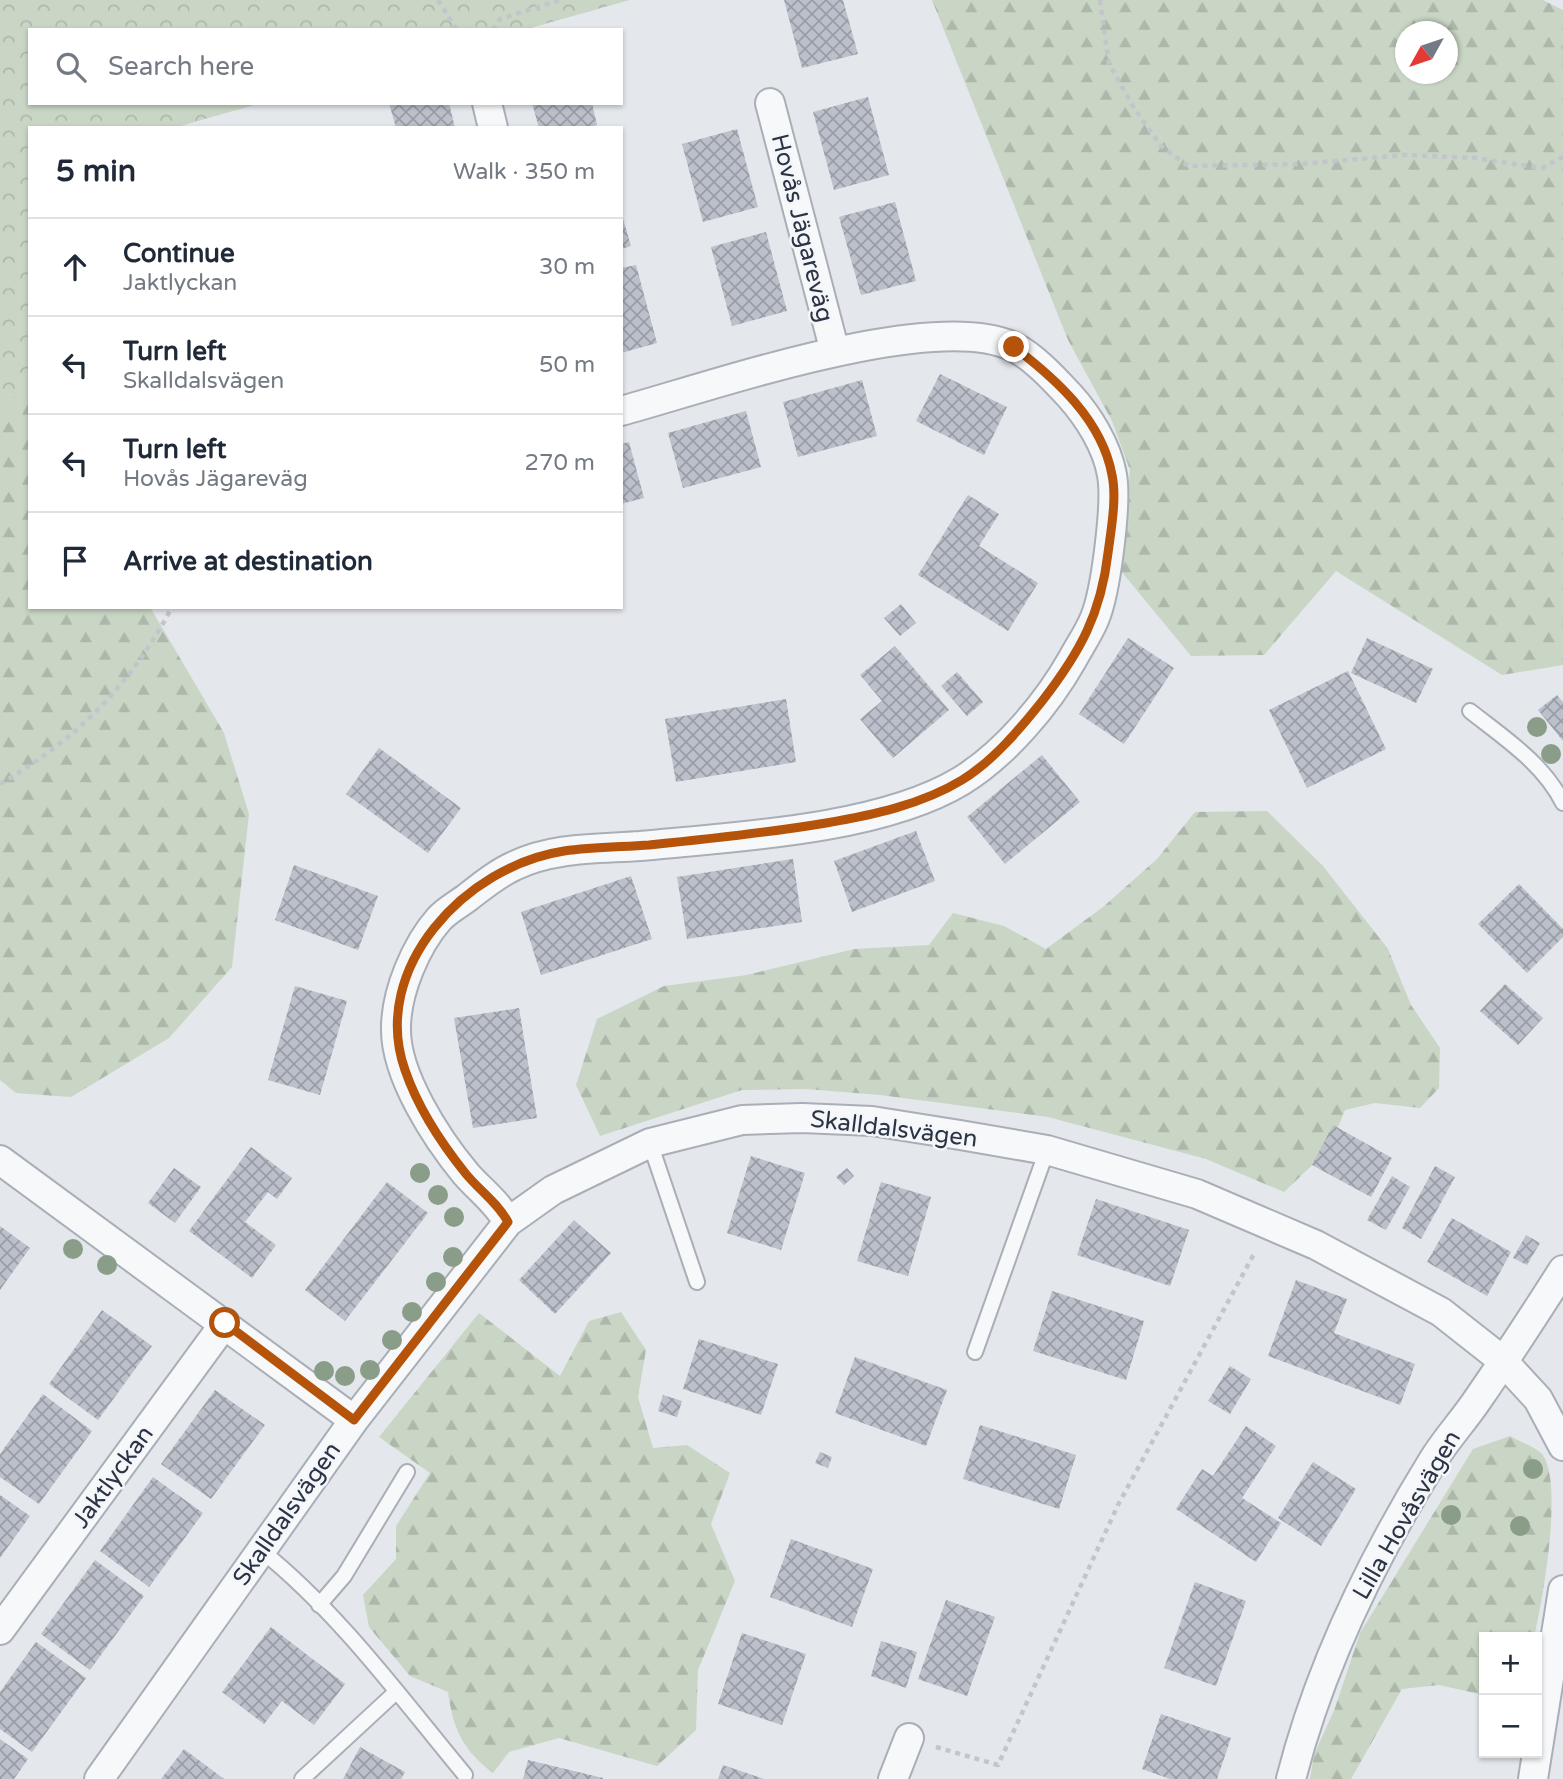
<!DOCTYPE html>
<meta charset="utf-8">
<style>
:root{--surface:#fff;--page:#f6f6f7;--text:#1f2937;--muted:#747a83;--line:#e0e1e3}
body{margin:0;font-family:"Varela Round",sans-serif;background:var(--page);color:var(--text)}
.controls{position:absolute;right:21px;bottom:21px;display:grid;overflow:hidden;border-radius:0px;box-shadow:0 2px 5px #0004}
.controls button{width:63px;height:63px;display:grid;place-items:center;padding:0;border:0;border-bottom:2px solid var(--line);background:var(--surface);color:var(--text);font:35px sans-serif}
.compass{position:absolute;left:1395px;top:21px;width:63px;height:63px;border-radius:50%;background:var(--surface);box-shadow:0 2px 5px #0004;rotate:230deg}
.stop{position:absolute;width:21px;height:21px;margin:-16px;border:5px solid #b45309;border-radius:50%;background:#fff}
.stop.end{background:#b45309;border-color:#fff;box-shadow:0 2px 7px #0008}
.list{margin:0;padding:0;list-style:none}
h2{display:flex;justify-content:space-between;align-items:center;height:91px;margin:0;padding:0 28px;font-size:30px}
h2 small{font-size:23px;font-weight:400;color:var(--muted)}
.list li{display:grid;grid-template-columns:46px 1fr auto;gap:21px;align-items:center;box-sizing:border-box;height:98px;padding:0 28px;border-top:2px solid var(--line)}
.list b{display:block;font-size:26px;white-space:nowrap}
.list p{margin:0;font-size:23px;white-space:nowrap;color:var(--muted)}
.list em{font-size:23px;font-style:normal;color:var(--muted)}
.icon{flex:none;width:38px;height:38px;fill:none;stroke:currentColor;stroke-width:2;stroke-linecap:round;stroke-linejoin:round}
.map{position:relative;flex:none;width:1563px;height:1779px;overflow:hidden}
.search{position:absolute;background:var(--surface);box-shadow:0 2px 5px #0004;left:28px;top:28px;width:595px;height:77px;display:flex;align-items:center;gap:18px;box-sizing:border-box;padding:0 24px;border-radius:0px;color:var(--muted);font-size:26px}
.panel{position:absolute;background:var(--surface);box-shadow:0 2px 5px #0004;left:28px;top:126px;width:595px;height:483px;border-radius:0px}
.map>svg:first-child{display:block}
.forest{fill:url(#forest-firs);fill-rule:evenodd}
.park{fill:url(#park-crowns)}
.building{fill:url(#building-cross-hatch)}
.lines{fill:none;stroke-linecap:round;stroke-linejoin:round}
.service-casing{stroke:#a9aeb7;stroke-width:18}
.minor-casing{stroke:#a9aeb7;stroke-width:32}
.path{stroke:#c2c5cb;stroke-width:4.5;stroke-dasharray:5 5;stroke-linecap:butt}
.service{stroke:#f7f8fa;stroke-width:14}
.minor{stroke:#f7f8fa;stroke-width:28}
.tree{fill:#899d89}
.route{stroke:#b45309;stroke-width:9}
.labels{text-anchor:middle;dominant-baseline:central;stroke-width:5;stroke-linejoin:round;paint-order:stroke}
.street-label{font-size:24px;fill:#2b3445;stroke:#f4f6f9}
</style>
<div class="map">
<svg width="1563" height="1779" viewBox="0 0 1563 1779">
<defs>
<pattern id="forest-firs" width="22" height="20" patternUnits="userSpaceOnUse" patternTransform="scale(1.75)"><rect width="22" height="20" fill="#c9d6c5"/><path d="M5 1l3.5 6h-7zM16 11l3.5 6h-7z" fill="#adb8ab"/></pattern>
<pattern id="park-crowns" width="20" height="18" patternUnits="userSpaceOnUse" patternTransform="scale(1.75)"><rect width="20" height="18" fill="#c9d6c5"/><path d="M2 6a3 3 0 1 1 6 0M12 15a3 3 0 1 1 6 0" fill="none" stroke="#adb8ab"/></pattern>
<pattern id="building-cross-hatch" width="8" height="8" patternUnits="userSpaceOnUse" patternTransform="scale(1.75)"><rect width="8" height="8" fill="#bbc0ca"/><path d="M0 0l8 8M0 8l8-8" fill="none" stroke="#989da6"/></pattern>
</defs>
<rect width="100%" height="100%" fill="#e4e7ec"/>
<path class="forest" d="M0,0H629L523,30H30V103H260L173,128H30V607H150L224,733L249,814L232,967L169,1038L71,1097L16,1093L0,1080Z
M932,0H1543L1563,10V665L1502,675L1336,571L1264,655L1191,656L1116,565L1125,526L1130,470L1112,421L1068,340ZM1406,32H1448V74H1406Z
M1267,811L1323,866L1388,949L1411,1005L1440,1048L1439,1088L1420,1108L1375,1103L1345,1110L1329,1149L1284,1192L1206,1159L1048,1117L880,1095L806,1089L742,1090L600,1136L576,1085L597,1019L664,986L747,975L854,949L929,945L953,913L1004,926L1046,949L1103,907L1157,859L1195,812Z
M621,1312L646,1350L638,1397L653,1448L687,1445L730,1473L711,1524L735,1581L698,1670L696,1730L657,1766L559,1738L509,1752L493,1773C463,1750 453,1729 448,1692L410,1676L369,1627L363,1595L396,1559V1526L430,1473L379,1437L479,1313L560,1376L589,1321Z
M1510,1436C1520,1442 1536,1447 1543,1455C1563,1486 1543,1599 1534,1637H1484V1695L1439,1685L1402,1689L1351,1779H1310L1314,1755L1335,1708L1360,1633L1473,1449Z"/>
<path class="park" d="M0,0H629L523,30H30V103H260L173,128H30V387L0,405Z"/>
<path class="building" d="M784,0H843L858,54L802,68Z
M868,97L889,175L834,190L813,112Z
M389,103H449L455,128H396Z
M532,103H592L597,125L586,128H539Z
M737,129L758,207L703,222L682,144Z
M895,202L916,281L861,295L839,217Z
M621,212L631,246L621,249Z
M766,232L787,311L732,326L711,247Z
M636,265L657,343L621,353V268Z
M940,374L1007,407L984,455L916,421Z
M862,380L877,436L798,457L783,402Z
M746,411L761,467L683,488L668,433Z
M629,442L644,498L621,504V444Z
M968,495L999,514L979,546L1038,583L1008,631L918,575Z
M901,604L916,623L900,636L884,618Z
M1128,638L1174,668L1124,744L1079,714Z
M1367,638L1433,669L1416,703L1351,673Z
M895,646L949,710L893,758L860,719L882,701L860,675Z
M1348,671L1386,749L1307,788L1269,710Z
M957,672L983,702L967,716L941,686Z
M1557,695L1563,702V741L1538,710Z
M786,699L796,762L676,782L665,719Z
M379,748L461,808L428,853L346,794Z
M1042,755L1080,802L1005,864L967,817Z
M916,831L935,881L852,912L834,861Z
M793,859L802,922L687,939L677,877Z
M294,865L378,896L358,950L275,920Z
M631,876L652,939L541,975L521,912Z
M1519,884L1563,929V937L1527,973L1478,924Z
M1505,984L1543,1018L1518,1045L1480,1011Z
M295,986L347,1001L320,1095L268,1080Z
M519,1008L537,1118L473,1128L454,1018Z
M1333,1125L1392,1158L1371,1197L1312,1165Z
M251,1147L292,1178L277,1199L268,1192L245,1222L276,1245L252,1278L189,1231Z
M751,1156L805,1173L781,1250L727,1233Z
M1435,1166L1455,1177L1421,1239L1402,1228Z
M174,1168L201,1187L175,1223L148,1203Z
M847,1168L854,1176L844,1185L836,1177Z
M1392,1176L1410,1187L1386,1230L1367,1220Z
M387,1182L428,1213L345,1321L305,1290Z
M881,1182L931,1197L908,1276L857,1261Z
M1096,1199L1189,1230L1170,1286L1077,1255Z
M1452,1218L1511,1252L1487,1296L1427,1262Z
M574,1220L611,1253L555,1314L519,1280Z
M0,1226L30,1248L0,1290Z
M1526,1235L1540,1243L1527,1265L1513,1258Z
M1296,1280L1347,1299L1334,1333L1415,1364L1400,1405L1268,1356Z
M1052,1291L1144,1321L1126,1380L1033,1351Z
M102,1310L152,1346L98,1420L49,1384Z
M699,1339L778,1364L761,1415L683,1389Z
M855,1357L947,1390L926,1446L835,1413Z
M1230,1366L1251,1379L1230,1414L1208,1401Z
M215,1390L265,1425L211,1499L161,1464Z
M43,1394L92,1431L39,1504L0,1477V1454Z
M663,1395L682,1401L677,1417L658,1411Z
M980,1425L1076,1455L1059,1509L963,1479Z
M1246,1426L1276,1446L1242,1498L1281,1523L1256,1562L1176,1509L1202,1469L1213,1476Z
M820,1452L832,1457L828,1468L815,1463Z
M1313,1462L1356,1489L1321,1546L1278,1518Z
M153,1477L203,1513L149,1587L100,1551Z
M0,1495L30,1516L0,1558Z
M791,1539L873,1569L852,1627L770,1597Z
M95,1560L144,1596L90,1670L41,1634Z
M1195,1582L1246,1601L1216,1686L1164,1668Z
M946,1600L995,1617L967,1696L918,1679Z
M271,1627L345,1684L314,1725L282,1701L264,1724L222,1692Z
M742,1633L806,1654L782,1725L718,1704Z
M881,1641L917,1652L906,1688L871,1676Z
M36,1642L86,1678L32,1752L0,1729V1692Z
M1161,1714L1231,1738L1217,1779H1170L1142,1769Z
M0,1739L28,1759L14,1779H0Z
M360,1747L405,1772L401,1779H343Z
M184,1749L224,1779H161Z
M528,1760L603,1778V1779H523Z
M723,1765L764,1779H718Z"/>
<g class="lines">
<defs>
<path id="service" d="M1470,711C1504,738 1543,763 1563,803
M650,1143L697,1282
M975,1352L1047,1150
M262,1551C340,1614 401,1698 465,1775
M319,1605L344,1576L407,1472
M302,1779L396,1692"/>
<path id="minor" d="M487,103L493,128
M770,103L835,352
M0,1160L354,1420
M508,1222C497,1202 481,1191 466,1174C437,1139 395,1075 396,1028C396,992 416,945 439,919C447,910 459,904 468,897C482,886 498,873 514,866C552,847 598,849 640,846C734,837 880,830 961,781C1005,754 1047,704 1072,660C1079,647 1088,634 1094,620C1106,593 1117,503 1112,475C1107,446 1088,416 1069,395C1053,378 1035,358 1014,347C933,308 710,387 621,411
M0,1630L225,1323
M99,1779L354,1420L508,1222L553,1190L650,1143L742,1120L802,1118L872,1121L960,1135L1047,1150L1197,1194L1316,1245L1441,1312L1502,1360L1538,1399L1563,1446
M893,1779L909,1738
M1291,1779C1320,1665 1372,1559 1434,1459C1447,1438 1464,1420 1478,1399C1507,1357 1535,1314 1563,1270
M1533,1779L1563,1590"/>
</defs>
<use href="#service" class="service-casing"/>
<use href="#minor" class="minor-casing"/>
<path class="path" d="M438,0L457,30
M1100,0L1109,64L1134,108L1161,146L1188,166L1300,164L1405,155L1476,158L1542,168L1563,157
M493,30L500,19L560,0
M1563,45V55
M0,784C76,740 131,685 172,607
M936,1747L998,1765L1118,1505L1255,1252"/>
<use href="#service" class="service"/>
<use href="#minor" class="minor"/>
</g>
<g class="tree">
<circle cx="1537" cy="727" r="10"/>
<circle cx="1551" cy="754" r="10"/>
<circle cx="420" cy="1173" r="10"/>
<circle cx="438" cy="1195" r="10"/>
<circle cx="454" cy="1217" r="10"/>
<circle cx="73" cy="1249" r="10"/>
<circle cx="453" cy="1257" r="10"/>
<circle cx="107" cy="1265" r="10"/>
<circle cx="436" cy="1282" r="10"/>
<circle cx="412" cy="1312" r="10"/>
<circle cx="392" cy="1340" r="10"/>
<circle cx="370" cy="1370" r="10"/>
<circle cx="324" cy="1371" r="10"/>
<circle cx="345" cy="1376" r="10"/>
<circle cx="1533" cy="1469" r="10"/>
<circle cx="1451" cy="1515" r="10"/>
<circle cx="1520" cy="1526" r="10"/>
</g>
<g class="lines">
<path class="route" d="M225,1323L354,1420L508,1222C497,1202 480,1191 466,1174C441,1143 418,1108 405,1070C369,968 466,866 564,851C592,847 621,847 649,845C709,839 767,833 826,823C872,815 921,805 962,780C993,761 1020,729 1043,700C1080,652 1101,614 1108,553C1111,530 1117,498 1112,475C1102,420 1056,379 1014,347"/>
</g>
<g class="labels">
<g class="street-label">
<text transform="translate(802 228) rotate(76)">Hovås Jägareväg</text>
<text transform="translate(894 1129) rotate(7)">Skalldalsvägen</text>
<text transform="translate(113 1477) rotate(-54)">Jaktlyckan</text>
<text transform="translate(287 1514) rotate(-55)">Skalldalsvägen</text>
<text transform="translate(1407 1515) rotate(-60)">Lilla Hovåsvägen</text>
</g>
</g>
</svg>
<div class="controls">
<button>+</button>
<button>−</button>
</div>
<svg class="compass" viewBox="-18 -18 36 36"><path d="M0-13l5 13h-10z" fill="#e53935"/><path d="M0 13l5-13h-10z" fill="#747a83"/></svg>
<div class="stop" style="left:225px;top:1323px"></div>
<div class="stop end" style="left:1014px;top:347px"></div>
<div class="search"><svg class="icon" aria-label="search" viewBox="0 0 24 24"><circle cx="10" cy="10" r="6"/><path d="M15 15l6 6"/></svg>Search here</div>
<section class="panel">
<h2>5 min<small>Walk · 350 m</small></h2>
<ul class="list">
<li><svg class="icon" aria-label="ahead" viewBox="0 0 24 24"><path d="M12 20V5M6 11l6-6 6 6"/></svg><div><b>Continue</b><p>Jaktlyckan</p></div><em>30 m</em></li>
<li><svg class="icon" aria-label="left" viewBox="0 0 24 24"><path d="M17 20v-9H6M10 6l-5 5 5 5"/></svg><div><b>Turn left</b><p>Skalldalsvägen</p></div><em>50 m</em></li>
<li><svg class="icon" aria-label="left" viewBox="0 0 24 24"><path d="M17 20v-9H6M10 6l-5 5 5 5"/></svg><div><b>Turn left</b><p>Hovås Jägareväg</p></div><em>270 m</em></li>
<li><svg class="icon" aria-label="arrive" viewBox="0 0 24 24"><path d="M6 21V4h12l-3 4 3 4H6"/></svg><div><b>Arrive at destination</b></div></li>
</ul>
</section>
</div>
